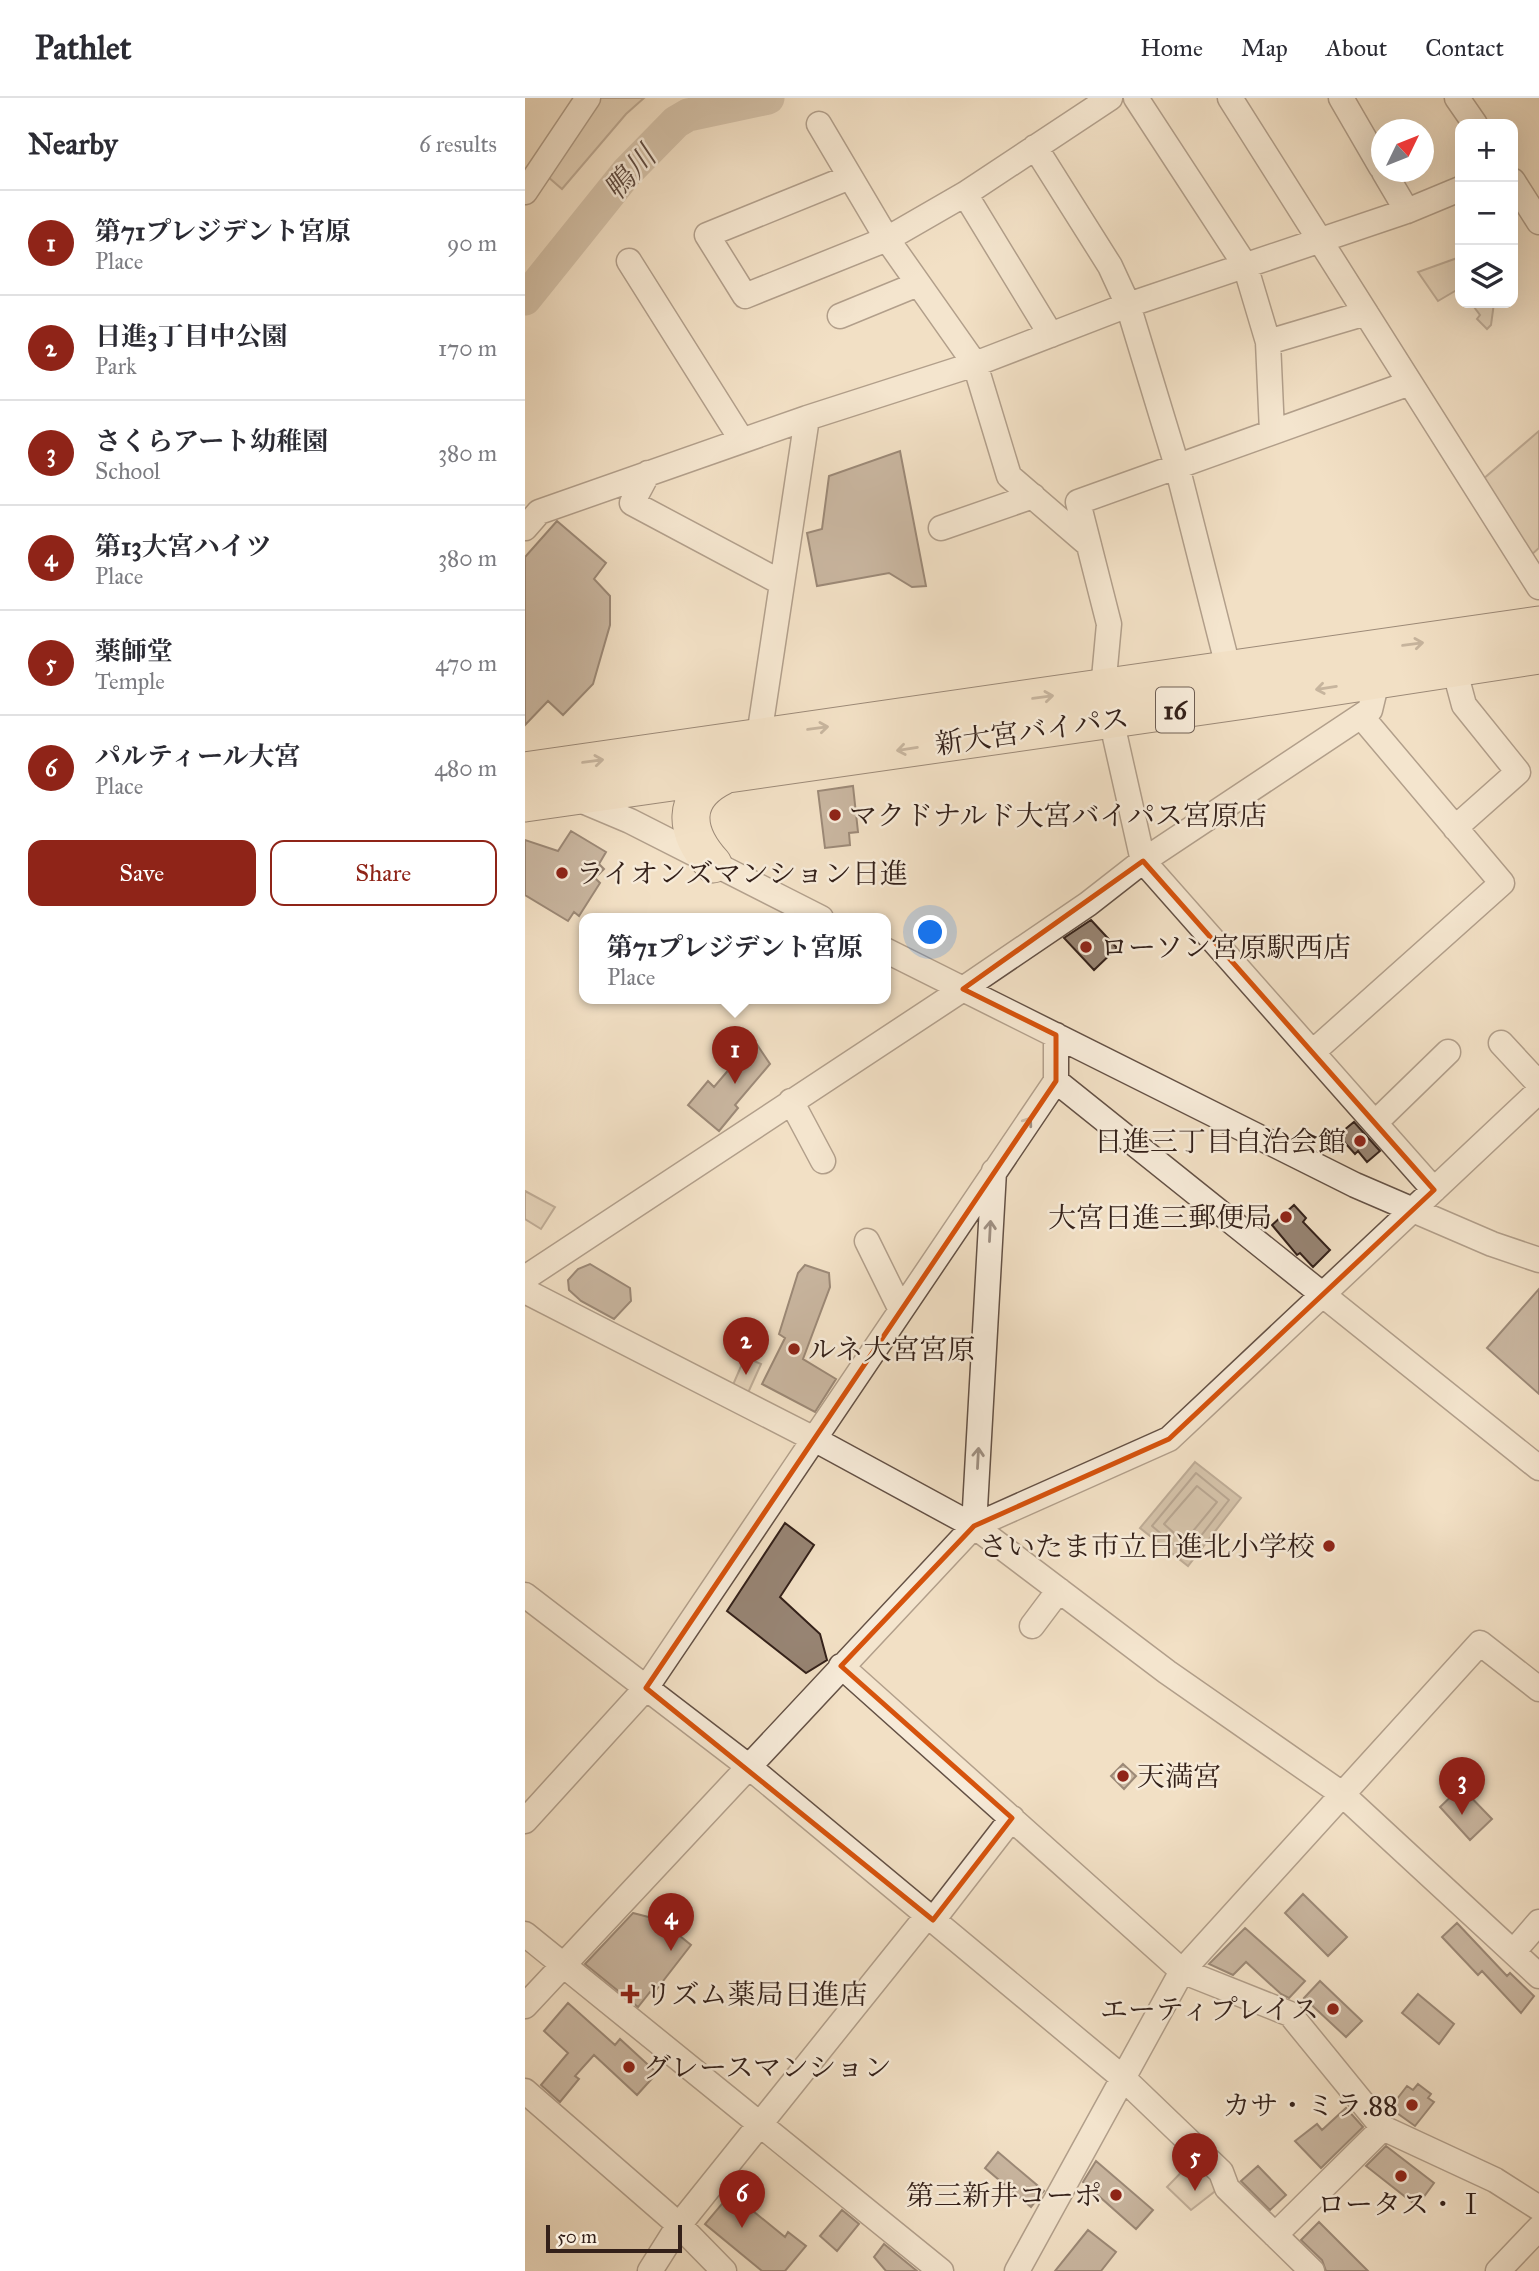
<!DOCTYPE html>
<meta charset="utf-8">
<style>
:root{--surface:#fff;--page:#f7f7f7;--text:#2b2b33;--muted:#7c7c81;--line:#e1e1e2;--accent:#8f2418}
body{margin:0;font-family:"IM FELL Great Primer","Noto Serif JP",serif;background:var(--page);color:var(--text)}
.controls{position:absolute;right:21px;top:21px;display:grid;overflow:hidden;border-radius:14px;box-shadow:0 7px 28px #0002}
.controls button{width:63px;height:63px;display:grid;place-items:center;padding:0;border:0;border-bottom:2px solid var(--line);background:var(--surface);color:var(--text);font:35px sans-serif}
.compass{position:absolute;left:846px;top:21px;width:63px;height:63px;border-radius:50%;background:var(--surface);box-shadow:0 7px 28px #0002;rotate:47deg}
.scale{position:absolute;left:21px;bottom:18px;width:136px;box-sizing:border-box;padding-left:7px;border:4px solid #34211a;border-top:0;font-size:19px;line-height:24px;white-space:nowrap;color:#34211a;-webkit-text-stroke:5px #f7ebd9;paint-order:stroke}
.you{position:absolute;left:406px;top:835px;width:24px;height:24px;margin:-18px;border:5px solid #fff;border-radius:50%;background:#1a73e8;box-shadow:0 0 0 10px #1a73e833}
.badge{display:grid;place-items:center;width:46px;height:46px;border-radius:50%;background:var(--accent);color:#fff;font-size:23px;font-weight:700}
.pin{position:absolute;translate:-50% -58px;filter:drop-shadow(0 2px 4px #0008)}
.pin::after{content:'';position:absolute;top:37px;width:24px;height:21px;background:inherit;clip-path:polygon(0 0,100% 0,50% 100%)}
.popup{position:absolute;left:54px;top:815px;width:312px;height:91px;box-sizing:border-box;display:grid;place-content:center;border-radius:14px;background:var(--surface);filter:drop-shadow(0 2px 5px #0005);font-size:23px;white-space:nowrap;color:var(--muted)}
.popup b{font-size:26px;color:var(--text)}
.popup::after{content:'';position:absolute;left:50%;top:100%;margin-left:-14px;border:14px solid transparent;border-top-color:var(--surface)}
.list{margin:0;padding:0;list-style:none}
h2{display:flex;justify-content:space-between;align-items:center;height:91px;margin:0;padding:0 28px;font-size:30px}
h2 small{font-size:23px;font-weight:400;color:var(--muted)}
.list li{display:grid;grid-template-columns:46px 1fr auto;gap:21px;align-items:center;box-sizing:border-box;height:105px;padding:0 28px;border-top:2px solid var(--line)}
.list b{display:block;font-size:26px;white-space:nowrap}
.list p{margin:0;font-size:23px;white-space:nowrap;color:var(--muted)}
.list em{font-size:23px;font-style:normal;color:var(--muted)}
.actions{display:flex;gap:14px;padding:21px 28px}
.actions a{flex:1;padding:16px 0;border:2px solid var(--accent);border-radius:14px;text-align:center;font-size:24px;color:var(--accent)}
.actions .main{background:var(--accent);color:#fff}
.icon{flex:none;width:38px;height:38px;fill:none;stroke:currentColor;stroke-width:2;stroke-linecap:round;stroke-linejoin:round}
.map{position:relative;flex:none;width:1014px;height:2173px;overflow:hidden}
header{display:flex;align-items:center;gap:42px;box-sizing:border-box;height:98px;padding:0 35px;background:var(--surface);border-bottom:2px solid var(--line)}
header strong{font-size:33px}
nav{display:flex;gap:38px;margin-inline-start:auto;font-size:24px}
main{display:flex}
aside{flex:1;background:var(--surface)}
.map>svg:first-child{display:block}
.green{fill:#d2c0a8;stroke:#837061;stroke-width:2}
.water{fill:#b19f8b;stroke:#7f6d5e;stroke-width:2}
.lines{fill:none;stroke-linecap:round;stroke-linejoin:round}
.shore{stroke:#726052;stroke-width:2}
.river{stroke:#b19f8b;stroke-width:33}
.building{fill:#978473;stroke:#34211a;stroke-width:2}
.minor-casing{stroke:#645145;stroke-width:27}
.highway-casing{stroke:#34211a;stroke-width:39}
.minor{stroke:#f7ebd9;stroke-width:24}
.highway{stroke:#f2e0c5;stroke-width:37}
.oneway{stroke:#938070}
.oneway2{stroke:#9f9083}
.marked{fill:none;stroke:#d6530d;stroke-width:5;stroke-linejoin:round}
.poi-dot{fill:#8f2418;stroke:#f7ebd9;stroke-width:2.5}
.labels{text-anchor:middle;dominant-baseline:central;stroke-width:5;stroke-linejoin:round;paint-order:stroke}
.shield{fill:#f7ebd9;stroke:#6e5e53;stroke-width:2}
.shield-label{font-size:26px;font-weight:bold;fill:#34211a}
.street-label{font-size:28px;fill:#34211a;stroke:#f7ebd9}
.poi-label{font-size:28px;fill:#34211a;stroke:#f7ebd9;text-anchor:start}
.water-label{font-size:30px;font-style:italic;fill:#604d42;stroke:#f7ebd9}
</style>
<header>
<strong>Pathlet</strong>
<nav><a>Home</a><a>Map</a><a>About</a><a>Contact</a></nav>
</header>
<main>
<aside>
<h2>Nearby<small>6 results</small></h2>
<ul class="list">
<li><span class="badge">1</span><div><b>第71プレジデント宮原</b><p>Place</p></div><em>90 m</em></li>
<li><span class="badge">2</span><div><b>日進3丁目中公園</b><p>Park</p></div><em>170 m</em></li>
<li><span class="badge">3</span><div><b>さくらアート幼稚園</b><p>School</p></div><em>380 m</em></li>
<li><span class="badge">4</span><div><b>第13大宮ハイツ</b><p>Place</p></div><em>380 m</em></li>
<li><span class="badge">5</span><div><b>薬師堂</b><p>Temple</p></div><em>470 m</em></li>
<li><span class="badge">6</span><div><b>パルティール大宮</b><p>Place</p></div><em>480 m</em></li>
</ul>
<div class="actions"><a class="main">Save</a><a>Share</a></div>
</aside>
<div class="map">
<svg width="1014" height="2173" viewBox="0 0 1014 2173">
<rect width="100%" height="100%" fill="#f2e0c5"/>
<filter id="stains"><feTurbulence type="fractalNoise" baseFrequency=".00286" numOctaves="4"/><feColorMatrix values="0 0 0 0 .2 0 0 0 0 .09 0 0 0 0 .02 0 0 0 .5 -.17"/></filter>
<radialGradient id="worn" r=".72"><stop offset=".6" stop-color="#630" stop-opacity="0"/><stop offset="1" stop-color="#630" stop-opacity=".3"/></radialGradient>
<path class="green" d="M75,0H119L101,16L37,91L22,78Z
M935,159V190L913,203L893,174Z
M946,205H969L966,227L962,231L952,221L955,217Z
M1014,333V450L1005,458L957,382Z
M0,1093L30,1109L16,1131L0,1121Z
M220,1259L236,1266L222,1297L207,1289Z
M672,2058L698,2087L666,2112L642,2089Z"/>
<path class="water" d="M670,1364L716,1400L663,1468L615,1430Z"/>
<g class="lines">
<path class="shore" d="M671,1375L704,1402L661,1457L627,1428Z
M672,1388L692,1404L659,1444L639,1426Z"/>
<path class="river" d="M0,201L102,74L151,24L163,17L243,0"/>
</g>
<path class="building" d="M375,353L401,488L387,489L364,475L292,488L282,435L297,431L304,378Z
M32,423L81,465L69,481L85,498V527L68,586L38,617L23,603L0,627V459Z
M328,688L333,734L324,735L325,747L300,750L293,693Z
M46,733L81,754L74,766L79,771L70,780L75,785L54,818L49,814L43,823L0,797V742L33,753Z
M566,822L592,850L569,872L539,840Z
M229,942L245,966L210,1007L213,1010L194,1033L163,1007L183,983L189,989Z
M829,1024L855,1053L842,1064L833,1053L830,1056L813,1037Z
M769,1107L781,1120L778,1124L805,1152L788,1169L775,1155L772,1157L747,1127Z
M65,1166L105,1190L106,1203L89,1221L56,1203L44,1192L43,1182L53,1171Z
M280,1167L304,1175L305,1189L278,1261L311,1281L290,1314L237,1286L260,1240L254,1236L273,1175Z
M1014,1191V1296L962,1250Z
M260,1425L289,1447L255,1499L295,1536L302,1562L281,1575L202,1513Z
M598,1666L611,1678L599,1691L586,1678Z
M936,1689L967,1721L945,1742L915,1709Z
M778,1796L822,1839L803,1858L760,1815Z
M108,1815L135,1822L166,1847L128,1896L125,1894L113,1909L60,1866Z
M932,1825L982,1878L985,1875L1009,1898L996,1915L957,1873L953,1877L917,1839Z
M720,1830L780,1883L764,1900L756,1896L721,1864L708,1877L684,1866Z
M795,1883L837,1923L821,1939L779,1900Z
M893,1896L929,1926L914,1946L877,1915Z
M43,1905L90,1947L95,1941L132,1975L112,1997L69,1957L50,1978L54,1981L35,2004L16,1987L43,1955L19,1933Z
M893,1986L906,1996L903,2000L909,2004L890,2028L865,2010L882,1988L888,1992Z
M821,2010L838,2029L796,2070L770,2043L792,2026L797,2032Z
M861,2048L909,2085L892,2108L841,2068Z
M473,2054L519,2093L506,2109L460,2070Z
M571,2063L628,2112L611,2131L558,2084Z
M733,2068L761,2097L745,2112L716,2083Z
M222,2090L236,2102L228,2113L260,2139L263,2134L281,2148L260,2173H237L180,2126L206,2095L214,2101Z
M317,2112L334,2126L312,2153L295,2138Z
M794,2124L843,2173H801L797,2162L776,2142Z
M563,2132L591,2154L576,2173H530Z
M359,2146L392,2173H361L349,2159Z"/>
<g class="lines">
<defs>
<path id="minor" d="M611,0L720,167L743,244L747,334
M705,0L1014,489
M816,0L856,69
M932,0L950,26
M294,26L362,141L450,266L484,378L564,447
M510,49L585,168L603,207L652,368L704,573
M859,74L882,113
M325,79L182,137L220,198L362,141L440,96L585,0
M988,83L1014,124
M0,94L63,0
M440,96L526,237
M104,163L216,341
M315,218L393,186
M743,244L841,215
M282,320L450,266L603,207L882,113L935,91
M123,375L107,405L257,485
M0,430L14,414L282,320L234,638
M416,430L508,398
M929,570L939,607L993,674L930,730
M578,591L584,526L553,404L885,285
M586,621L618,763L909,1092
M48,699L105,723L296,820
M360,852L830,1087L967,1146L1014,1162
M531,937V983L1014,1370
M976,945L1014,986
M789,953L977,785L836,618
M266,1003L298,1063
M852,1023L923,954
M342,1143L376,1212
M0,1180L438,891L563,806L618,763L845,612L852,583
M0,1193L289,1341L449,1428L642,1574L817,1696L1014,1878
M449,1428L469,1073
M0,1497L223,1668L598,1980L696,2074L702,2090L787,2173
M507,1528L534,1492
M316,1568L657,1873L765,1916L858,2030L970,2082L1014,2110
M0,1723L121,1590L531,983
M408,1822L487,1720
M0,1836L416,2173
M989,1853L1014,1824
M0,1908L449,1428L644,1341L1014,993
M0,1993L154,2127L199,2173
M750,2137L858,2030
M125,2173L154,2127L402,1818
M492,2173L657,1873L955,1545L1014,1591
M973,2173L1014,2130"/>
<path id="highway" d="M0,673L1014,527
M0,705L720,602L1014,557
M188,766C159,734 155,699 198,678"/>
</defs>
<use href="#minor" class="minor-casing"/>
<use href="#highway" class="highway-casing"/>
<use href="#minor" class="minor"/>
<use href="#highway" class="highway"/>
</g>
<defs><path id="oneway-shaft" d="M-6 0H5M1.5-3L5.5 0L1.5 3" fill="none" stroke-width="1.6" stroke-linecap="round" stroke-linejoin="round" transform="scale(1.75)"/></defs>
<g class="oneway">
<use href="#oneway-shaft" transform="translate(888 546) rotate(-8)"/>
<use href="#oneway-shaft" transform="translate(801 590) rotate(171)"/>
<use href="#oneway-shaft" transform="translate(518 599) rotate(-8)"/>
<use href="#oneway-shaft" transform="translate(293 630) rotate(-8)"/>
<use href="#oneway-shaft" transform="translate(382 651) rotate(171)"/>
<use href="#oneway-shaft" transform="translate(68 663) rotate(-8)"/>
</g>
<g class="oneway2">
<use href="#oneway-shaft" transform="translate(500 1028) rotate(-55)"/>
<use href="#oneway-shaft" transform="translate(465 1133) rotate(-87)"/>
<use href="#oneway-shaft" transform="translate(453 1360) rotate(-87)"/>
</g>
<path d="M0 0H1014V2173H0ZM618,763L909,1092L644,1341L449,1428L316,1568L487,1720L408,1822L121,1590L531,983V937L438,891Z" fill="#f2e0c5" fill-opacity=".55" fill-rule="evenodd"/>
<path class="marked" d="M618,763L909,1092L644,1341L449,1428L316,1568L487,1720L408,1822L121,1590L531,983V937L438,891Z"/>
<g class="poi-dot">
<circle cx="310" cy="717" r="7"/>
<circle cx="37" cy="775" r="7"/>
<circle cx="561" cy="849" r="7"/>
<circle cx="835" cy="1043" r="7"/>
<circle cx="761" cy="1119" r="7"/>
<circle cx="269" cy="1251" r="7"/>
<circle cx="804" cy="1448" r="7"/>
<circle cx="598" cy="1678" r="7"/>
<path d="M101.5 1885.5h7v7h7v7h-7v7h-7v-7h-7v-7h7z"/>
<circle cx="808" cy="1911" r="7"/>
<circle cx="104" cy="1969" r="7"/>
<circle cx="887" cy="2007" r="7"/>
<circle cx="876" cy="2078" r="7"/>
<circle cx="591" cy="2097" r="7"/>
</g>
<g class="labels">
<rect class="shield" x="631" y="589.5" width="38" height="45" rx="5"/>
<g class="shield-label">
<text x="650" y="612">16</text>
</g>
<g class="street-label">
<text transform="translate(507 633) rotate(-8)">新大宮バイパス</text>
</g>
<g class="poi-label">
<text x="324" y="717">マクドナルド大宮バイパス宮原店</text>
<text x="51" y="775">ライオンズマンション日進</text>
<text x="575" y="849">ローソン宮原駅西店</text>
<text x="821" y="1043" text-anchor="end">日進三丁目自治会館</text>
<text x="747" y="1119" text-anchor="end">大宮日進三郵便局</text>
<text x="283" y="1251">ルネ大宮宮原</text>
<text x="790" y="1448" text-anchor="end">さいたま市立日進北小学校</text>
<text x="612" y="1678">天満宮</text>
<text x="119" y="1896">リズム薬局日進店</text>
<text x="794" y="1911" text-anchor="end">エーティプレイス</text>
<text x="118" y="1969">グレースマンション</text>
<text x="873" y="2007" text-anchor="end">カサ・ミラ.88</text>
<text x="577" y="2097" text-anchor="end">第三新井コーポ</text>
<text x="876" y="2106" text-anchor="middle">ロータス・Ⅰ</text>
</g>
<g class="water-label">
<text transform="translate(105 75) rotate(-48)">鴨川</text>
</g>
</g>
<rect width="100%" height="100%" filter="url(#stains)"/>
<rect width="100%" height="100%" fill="url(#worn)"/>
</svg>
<div class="controls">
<button>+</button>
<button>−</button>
<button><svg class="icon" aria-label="layers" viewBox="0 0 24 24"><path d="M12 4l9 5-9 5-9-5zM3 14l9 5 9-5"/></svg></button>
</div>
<svg class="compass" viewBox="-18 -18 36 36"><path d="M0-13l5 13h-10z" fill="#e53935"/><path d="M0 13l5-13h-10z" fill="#7c7c81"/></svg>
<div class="scale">50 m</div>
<div class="you"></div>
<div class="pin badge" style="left:210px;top:986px">1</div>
<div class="popup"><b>第71プレジデント宮原</b>Place</div>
<div class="pin badge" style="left:221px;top:1277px">2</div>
<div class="pin badge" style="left:937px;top:1717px">3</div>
<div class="pin badge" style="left:146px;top:1853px">4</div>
<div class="pin badge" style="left:670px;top:2093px">5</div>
<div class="pin badge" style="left:217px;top:2130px">6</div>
</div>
</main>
